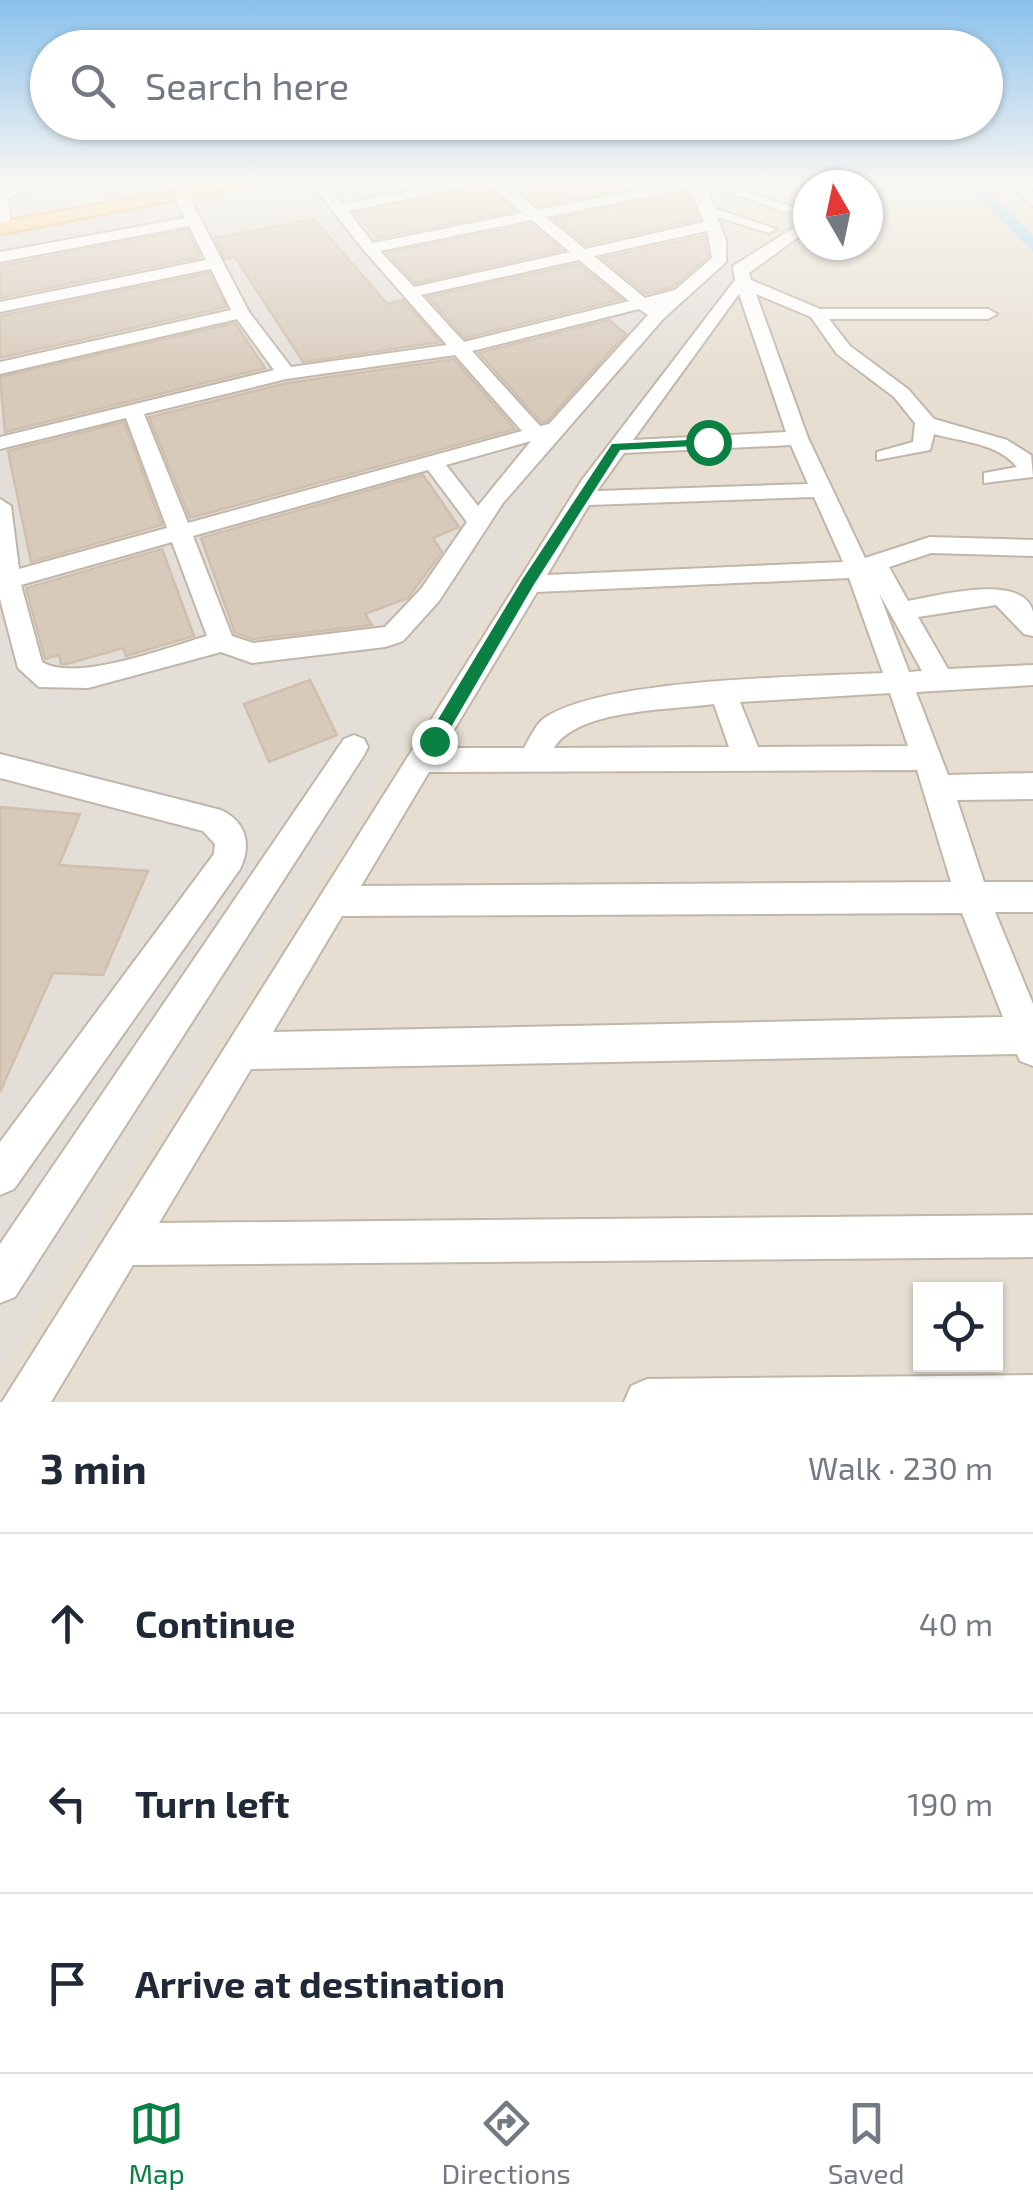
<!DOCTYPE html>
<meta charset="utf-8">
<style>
:root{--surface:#fff;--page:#f2f2f3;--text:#1f2937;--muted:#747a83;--line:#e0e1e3;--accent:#0b8043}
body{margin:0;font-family:"Exo 2",sans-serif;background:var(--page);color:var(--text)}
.controls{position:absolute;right:30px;bottom:30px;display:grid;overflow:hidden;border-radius:0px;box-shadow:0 2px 8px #0004}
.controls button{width:90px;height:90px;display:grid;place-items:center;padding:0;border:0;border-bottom:2px solid var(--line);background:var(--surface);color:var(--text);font:50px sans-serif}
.compass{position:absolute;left:793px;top:170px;width:90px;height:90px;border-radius:50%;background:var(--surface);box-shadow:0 2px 8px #0004;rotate:351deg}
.stop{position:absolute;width:30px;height:30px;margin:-22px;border:8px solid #0b8043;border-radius:50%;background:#fff}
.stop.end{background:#0b8043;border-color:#fff;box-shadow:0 2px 10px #0008}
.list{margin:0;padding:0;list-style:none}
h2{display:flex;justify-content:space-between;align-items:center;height:130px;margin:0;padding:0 40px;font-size:42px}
h2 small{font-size:32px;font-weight:400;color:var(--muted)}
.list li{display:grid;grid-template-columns:65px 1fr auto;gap:30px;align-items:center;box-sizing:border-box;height:180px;padding:0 40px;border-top:2px solid var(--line)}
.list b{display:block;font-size:38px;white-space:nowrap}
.list em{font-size:32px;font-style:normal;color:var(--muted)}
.icon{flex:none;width:55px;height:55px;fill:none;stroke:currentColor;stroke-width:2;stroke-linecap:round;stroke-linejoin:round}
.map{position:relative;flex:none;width:1033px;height:1402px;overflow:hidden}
.search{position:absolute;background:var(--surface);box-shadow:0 2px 8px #0004;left:30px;right:30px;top:30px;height:110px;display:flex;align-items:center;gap:25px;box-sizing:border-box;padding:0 35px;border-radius:55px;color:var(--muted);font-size:38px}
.sheet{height:670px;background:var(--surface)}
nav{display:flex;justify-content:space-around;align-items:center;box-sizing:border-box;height:140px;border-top:2px solid var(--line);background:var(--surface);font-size:28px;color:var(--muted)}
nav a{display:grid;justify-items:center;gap:5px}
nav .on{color:var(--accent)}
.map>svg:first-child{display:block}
.residential{fill:#e6ded1;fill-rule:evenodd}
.industrial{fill:#e4ded8}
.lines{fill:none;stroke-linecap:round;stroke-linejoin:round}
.river{fill:#9dd5f1;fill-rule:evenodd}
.building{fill:#d7cabb;stroke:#cfbfac;stroke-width:2.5}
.minor-casing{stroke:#c1b6a9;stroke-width:4}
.major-casing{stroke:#e6b35d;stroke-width:5}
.minor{fill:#fff;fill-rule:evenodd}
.major{fill:#ffd78f;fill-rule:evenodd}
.route{fill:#0b8043}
</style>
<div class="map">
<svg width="1033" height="1402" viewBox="0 0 1033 1402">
<rect width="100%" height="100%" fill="#f2ede3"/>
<path class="residential" d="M731,184H1033V1402H0V1376L565,491L757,269L728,186ZM808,185H868V245H808ZM920,1290H996V1364H920Z"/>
<path class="industrial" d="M0,184H725L757,269L565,491L0,1376Z"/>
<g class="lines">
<path class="river" d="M965,184H982L1033,236V252Z"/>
</g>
<path class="building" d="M481,184H486L515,211L378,238L355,213Z
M511,184H653L539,206Z
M688,192L699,219L586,245L554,219Z
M314,219L387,304L403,300L440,342L303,362L235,257L225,259L215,238Z
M531,224L562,250L415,283L387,253Z
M187,230L200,257L0,298V266Z
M704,236L708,257L673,287L646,294L602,258Z
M578,264L621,299L465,338L428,297Z
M209,273L226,307L0,358V316Z
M609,320L626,334L547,421L541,422L479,353Z
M235,323L265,368L5,432L0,377Z
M454,359L515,429L190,518L149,417L287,383Z
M124,422L162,525L31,562L8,451Z
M423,475L459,527L433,538L442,552L408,598L365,614L372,625L253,639L235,633L201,538Z
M162,549L194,636L126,656L123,648L67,664H61L59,655L45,659L26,588Z
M310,680L337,735L269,762L244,704Z
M0,807L80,814L59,865L148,871L103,975L53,973L0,1092Z"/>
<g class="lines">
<defs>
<path id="minor" d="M24,184H44L8,198L11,227L0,230V192Z
M179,184H193L188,195L249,312L291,367L447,345L362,248L312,184H326L342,204L450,184H477L348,211L373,243L523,213L490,184H505L538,210L671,184H705L714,208L776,229L769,233L717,217L726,240V262L663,319L503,503L439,601L403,641L385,647L252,663L221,652L88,688L39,687L18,668L0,599V499L11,506L19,569L167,528L126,418L0,449V437L274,370L237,319L0,374V362L231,310L211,269L0,312V302L206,260L189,226L0,262V252L185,218L174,195ZM690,188L704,222L585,249L546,217ZM532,220L570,252L414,287L380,251ZM707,231L712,258L675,290L645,298L594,256ZM579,260L629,301L464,342L421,295ZM639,309L648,315L549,424L540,426L472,351ZM455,355L522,431L188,523L144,414L286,379ZM531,441L478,506L446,465ZM428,470L467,522L421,589L385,627L253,643L232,636L193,536ZM172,542L207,636C169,647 75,683 42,662L21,585Z
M705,184H725L798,209L786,212Z
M1010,184H1024L1033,193V206Z
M808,219V230L749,273L751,280L820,309H988L997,314L988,319H829L850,346L908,389L934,419L1007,440L1031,455L1033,477L984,483V473L1017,467C998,443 962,442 934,434L930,450L877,460V452L913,442L915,423L894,397L837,354L811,317L756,294L808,438L865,558L930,537L1033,540V556L931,553L889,567L908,601C937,596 1024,572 1033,612C1033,619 1033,629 1033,636L1024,634L996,605L918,617L948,669L1033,665V685L916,692L948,775L1033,773V799L957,800L984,882H1033V912H995L1033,1004V1066L1020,1061L1017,1054L251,1069L159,1223L1033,1215V1257L133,1265L51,1402H2L582,480L735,280L733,266ZM739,294L786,432L633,440ZM791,445L808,484L597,491L624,453ZM814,497L843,562L547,575L589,505ZM849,578L883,673C804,677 608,678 546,717C536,723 530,738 524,748H443L537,592ZM879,593L922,671L909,672ZM890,693L908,746L758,747L740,702ZM714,704L729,747L554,748C577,709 671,710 714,704ZM917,770L951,882L361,886L429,772ZM962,913L1003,1017L273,1032L342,916Z
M354,735L364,739L368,747L364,755L15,1297L0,1303V1244L344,739Z
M0,754L221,810C246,822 252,844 240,869L14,1189L0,1195V1142L214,854L215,844L203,831L0,778Z
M1033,1375V1402H624L631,1386L647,1379Z"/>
<path id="major" d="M217,184H253L0,234V222Z"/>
</defs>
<use href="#minor" class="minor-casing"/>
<use href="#major" class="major-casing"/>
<use href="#minor" class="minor"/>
<use href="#major" class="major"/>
</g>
<linearGradient id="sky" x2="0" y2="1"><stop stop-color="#8ac1ec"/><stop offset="0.48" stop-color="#f9f7f2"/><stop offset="1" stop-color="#f9f7f2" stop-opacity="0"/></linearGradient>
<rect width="1033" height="380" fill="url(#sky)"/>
<path class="route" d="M708,439L712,445L620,450L533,586L440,746H428V736L522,580L612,444Z"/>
</svg>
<div class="controls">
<button><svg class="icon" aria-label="locate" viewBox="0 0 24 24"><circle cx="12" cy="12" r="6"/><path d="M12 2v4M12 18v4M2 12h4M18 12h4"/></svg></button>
</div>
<svg class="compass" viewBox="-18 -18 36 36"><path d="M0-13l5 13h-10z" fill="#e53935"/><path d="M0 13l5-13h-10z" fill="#747a83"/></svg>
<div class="stop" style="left:708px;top:442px"></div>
<div class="stop end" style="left:434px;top:741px"></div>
<div class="search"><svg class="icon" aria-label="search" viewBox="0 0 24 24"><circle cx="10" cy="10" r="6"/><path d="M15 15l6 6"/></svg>Search here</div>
</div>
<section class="sheet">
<h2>3 min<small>Walk · 230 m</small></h2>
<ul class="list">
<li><svg class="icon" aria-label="ahead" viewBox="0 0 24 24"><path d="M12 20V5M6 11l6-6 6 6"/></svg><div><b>Continue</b></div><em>40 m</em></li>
<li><svg class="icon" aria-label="left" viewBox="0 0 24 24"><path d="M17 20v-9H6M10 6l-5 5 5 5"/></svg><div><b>Turn left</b></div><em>190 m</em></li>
<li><svg class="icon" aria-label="arrive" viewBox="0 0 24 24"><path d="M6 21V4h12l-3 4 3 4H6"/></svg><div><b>Arrive at destination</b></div></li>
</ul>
</section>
<nav>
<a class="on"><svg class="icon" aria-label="map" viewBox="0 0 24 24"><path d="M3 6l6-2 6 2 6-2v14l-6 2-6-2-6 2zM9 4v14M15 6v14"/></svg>Map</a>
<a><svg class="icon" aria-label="directions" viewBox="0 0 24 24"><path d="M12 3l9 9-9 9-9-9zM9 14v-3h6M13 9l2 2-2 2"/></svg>Directions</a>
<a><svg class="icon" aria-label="saved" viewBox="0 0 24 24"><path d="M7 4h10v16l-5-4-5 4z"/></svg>Saved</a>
</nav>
